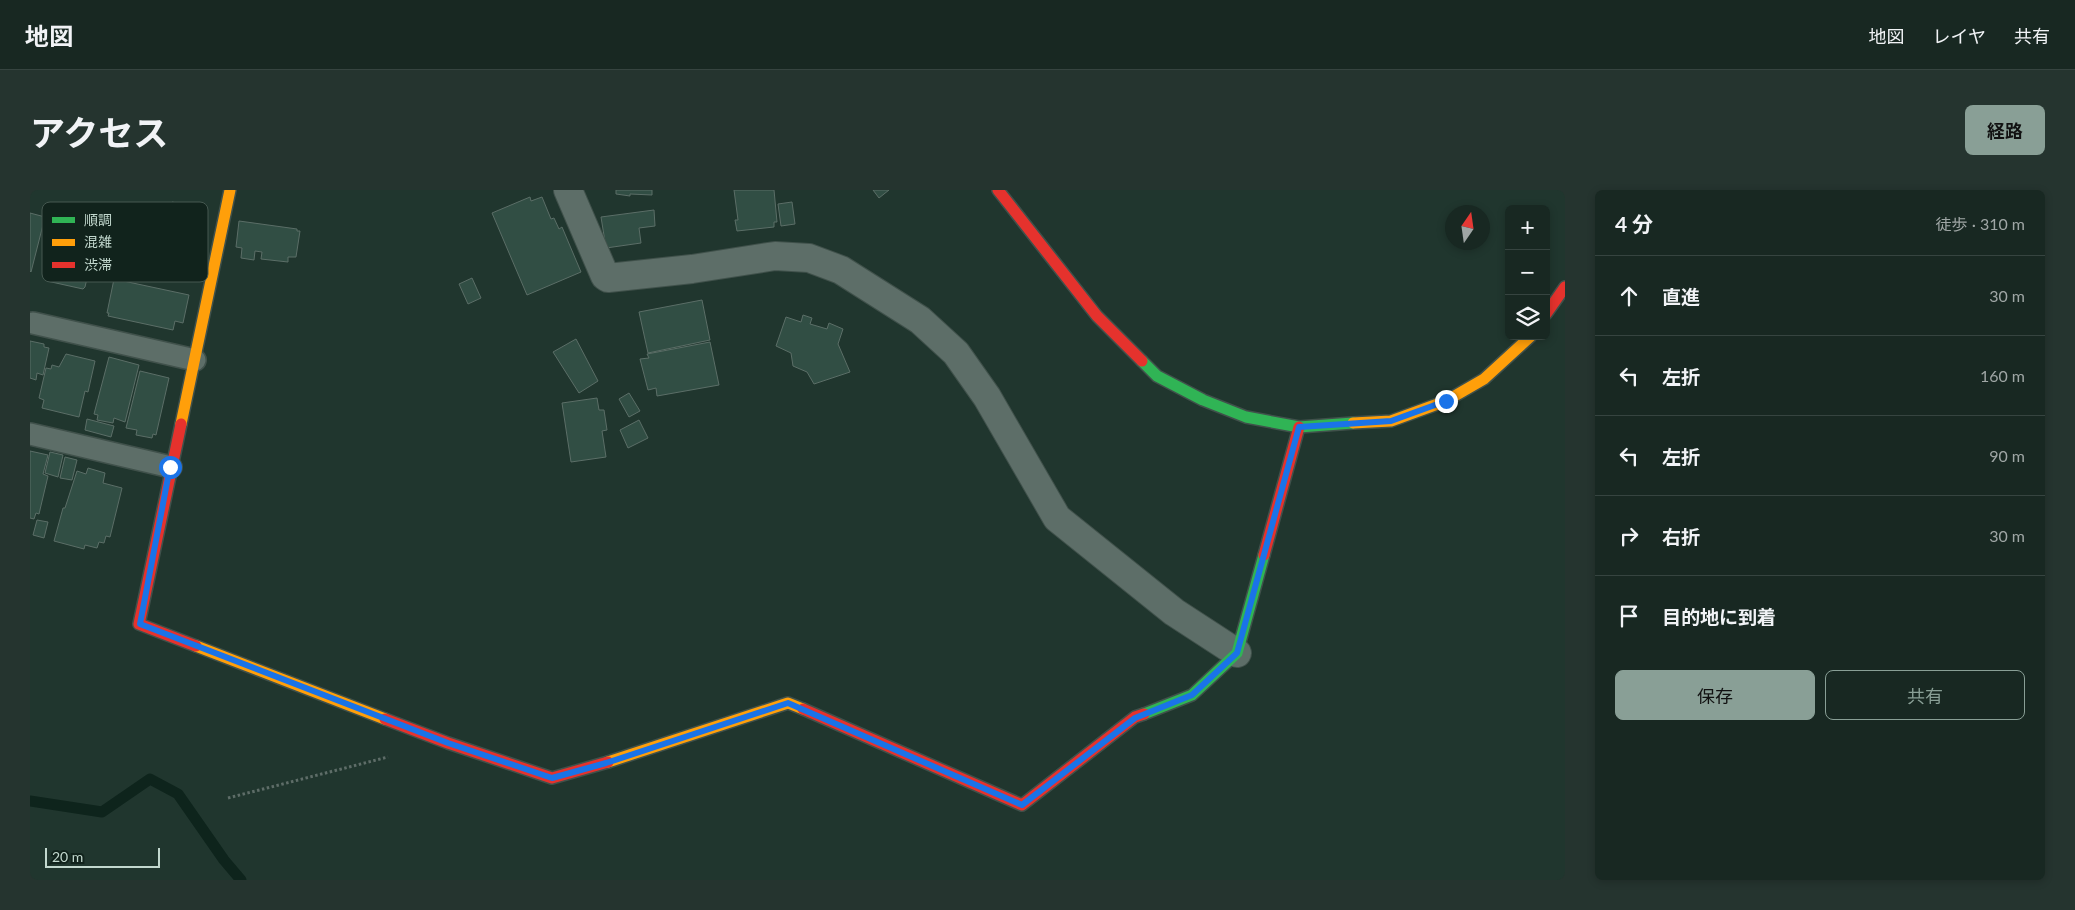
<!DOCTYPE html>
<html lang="ja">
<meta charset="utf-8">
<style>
:root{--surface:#182822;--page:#25342f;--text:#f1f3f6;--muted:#9fa6a5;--line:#364440;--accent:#899f96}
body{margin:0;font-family:Lato,"Noto Sans JP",sans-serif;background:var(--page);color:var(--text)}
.controls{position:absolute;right:15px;top:15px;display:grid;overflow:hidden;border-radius:8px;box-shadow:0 2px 8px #0003}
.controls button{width:45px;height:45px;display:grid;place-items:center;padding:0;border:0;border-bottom:1px solid var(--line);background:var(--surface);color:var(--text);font:25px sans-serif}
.compass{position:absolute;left:1415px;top:15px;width:45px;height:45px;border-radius:50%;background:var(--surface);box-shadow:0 2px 8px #0003;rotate:13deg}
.scale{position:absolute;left:15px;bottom:12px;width:115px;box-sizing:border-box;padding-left:5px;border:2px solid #c2d8ce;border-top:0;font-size:14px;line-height:18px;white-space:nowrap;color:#c2d8ce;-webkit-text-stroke:4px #11231c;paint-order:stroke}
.stop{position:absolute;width:15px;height:15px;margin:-11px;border:4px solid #1a73e8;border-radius:50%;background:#fff}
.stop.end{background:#1a73e8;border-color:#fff;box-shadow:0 1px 5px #0008}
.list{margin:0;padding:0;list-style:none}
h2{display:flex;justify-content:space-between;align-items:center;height:65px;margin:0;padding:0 20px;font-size:21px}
h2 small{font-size:16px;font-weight:400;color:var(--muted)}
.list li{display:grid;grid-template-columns:32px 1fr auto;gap:15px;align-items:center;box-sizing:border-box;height:80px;padding:0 20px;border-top:1px solid var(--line)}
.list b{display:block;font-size:19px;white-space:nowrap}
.list em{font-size:16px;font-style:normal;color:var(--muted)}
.actions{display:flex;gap:10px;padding:15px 20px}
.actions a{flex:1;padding:11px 0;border:1px solid var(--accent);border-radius:8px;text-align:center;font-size:18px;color:var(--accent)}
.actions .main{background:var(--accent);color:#111}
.icon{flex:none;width:28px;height:28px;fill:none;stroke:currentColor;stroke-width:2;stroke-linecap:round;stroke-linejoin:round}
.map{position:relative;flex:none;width:1535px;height:690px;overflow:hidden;border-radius:8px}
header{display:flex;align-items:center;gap:30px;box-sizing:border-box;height:70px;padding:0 25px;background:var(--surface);border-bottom:1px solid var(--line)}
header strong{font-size:24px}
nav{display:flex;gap:28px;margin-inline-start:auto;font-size:18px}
.intro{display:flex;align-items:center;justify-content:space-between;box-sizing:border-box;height:120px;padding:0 30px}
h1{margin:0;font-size:35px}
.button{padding:12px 22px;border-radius:8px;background:var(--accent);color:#111;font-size:18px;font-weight:700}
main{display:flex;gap:30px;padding:0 30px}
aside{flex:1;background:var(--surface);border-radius:8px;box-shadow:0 2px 8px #0003}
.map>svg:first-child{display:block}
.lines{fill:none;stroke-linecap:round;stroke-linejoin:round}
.stream{stroke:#0e241c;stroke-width:11}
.building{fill:#314e44;stroke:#5b6e67}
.lane-casing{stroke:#40514b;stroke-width:24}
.street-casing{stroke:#40514b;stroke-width:30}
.fast-casing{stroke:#40514b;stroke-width:14}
.slow-casing{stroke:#40514b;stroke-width:14}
.jam-casing{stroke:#40514b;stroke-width:14}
.path{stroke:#5e6d68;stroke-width:3;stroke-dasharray:2.5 2.5;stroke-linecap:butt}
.lane{stroke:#5d6e68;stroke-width:21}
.street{stroke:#5d6e68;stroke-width:28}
.fast{stroke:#30b455;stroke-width:11}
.slow{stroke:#ff9f0a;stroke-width:11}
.jam{stroke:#e5322d;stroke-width:11}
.route{stroke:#1a73e8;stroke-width:6}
.key{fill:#11231c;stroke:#465951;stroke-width:1}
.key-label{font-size:14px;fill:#c2d8ce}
</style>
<header>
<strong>地図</strong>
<nav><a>地図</a><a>レイヤ</a><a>共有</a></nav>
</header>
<div class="intro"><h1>アクセス</h1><a class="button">経路</a></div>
<main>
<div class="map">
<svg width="1535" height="690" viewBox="0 0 1535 690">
<rect width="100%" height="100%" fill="#20362e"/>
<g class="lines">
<path class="stream" d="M0,611L72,622L120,589L148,604L194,670L211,690"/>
</g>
<path class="building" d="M586,0H622V5L600,4V6L586,4Z
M704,0H744L747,32H744V37L707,41L705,30H708Z
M843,0H859L849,8Z
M500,7L501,11L512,7L521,29L524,28L529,39L532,37L551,82L497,105L462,23Z
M142,12L173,18L169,40L137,34Z
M762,12L765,34L751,36L748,14Z
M624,20L625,36L609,38L611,53L576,58L571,27Z
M0,23L15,27L1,82L0,81Z
M44,26L70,32L55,97L53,99L17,91L31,31L37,33L38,29L43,30Z
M209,31L267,39V41H270L266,67H258V72L231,69L232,62L225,61L224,70L211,68L212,58L206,57Z
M442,88L451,108L438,114L429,94Z
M84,89L159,105L153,133L145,131L143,140L78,126L79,123H77Z
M672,110L680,150L618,163L609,122Z
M773,125L782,128L780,134L797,139L799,133L813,139L808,154L820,182L784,194L777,182L763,176L761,163L746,156L756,127L771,132Z
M546,149L568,191L549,203L523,162Z
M0,151L14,154V157L19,158L13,185L7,183L6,190L0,188Z
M680,152L689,195L627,206L626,198L618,200L610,169L619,168L617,164Z
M36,164L65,171L58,202L55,201L49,227L12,218L14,210L9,208L16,178L21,179L22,175L29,177Z
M79,167L109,175L95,232L84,228L83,233L67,230L68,225L64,224Z
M110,181L139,188L126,245L123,244L122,248L106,245L107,240L96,238Z
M599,203L610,221L599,227L589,209Z
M567,208L569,220H574L577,240L572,241L576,267L541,272L532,213Z
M57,229L84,236L81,247L55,240Z
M609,230L618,248L598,258L590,240Z
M0,261L18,265L13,284L18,286L9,324L6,323L4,329L0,328Z
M20,262L33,265L28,287L15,283Z
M35,267L47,270L42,290L30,288Z
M58,278L75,283L73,293L92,298L80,347L76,346L74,353L69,352L67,358L55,355L54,359L24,351L33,318H35L47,281L56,284Z
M7,330L18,332L14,348L3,345Z"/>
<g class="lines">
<defs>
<path id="lane" d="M3,133L165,170
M0,244L141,277"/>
<path id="street" d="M538,0L575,86L578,88L662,79L745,66L779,68L811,80L890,130L926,163L957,207L1027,328L1144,422L1207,463"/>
<path id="fast" d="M1112,171L1127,186L1173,210L1216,227L1269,237L1323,233
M1114,524L1162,505L1207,463L1234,365"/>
<path id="slow" d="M1323,233L1361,231L1416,211L1454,189L1501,146
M151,234L200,0
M166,456L355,529
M578,572L758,513L773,519"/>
<path id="jam" d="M968,0L1067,126L1112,171
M1516,124L1535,97
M151,234L109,434L166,456
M1234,365L1269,237
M773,519L992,615L1105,527L1114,524
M355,529L418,553L522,588L578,572"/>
</defs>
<use href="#lane" class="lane-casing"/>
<use href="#street" class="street-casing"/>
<use href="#fast" class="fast-casing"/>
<use href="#slow" class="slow-casing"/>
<use href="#jam" class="jam-casing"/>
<path class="path" d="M198,608L358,567"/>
<use href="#lane" class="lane"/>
<use href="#street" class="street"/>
<use href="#fast" class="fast"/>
<use href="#slow" class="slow"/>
<use href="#jam" class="jam"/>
</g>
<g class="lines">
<path class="route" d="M140,277L110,434L418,553L522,588L576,573L758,513L992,615L1105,528L1162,505L1207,463L1269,237L1361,231L1416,211"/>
</g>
<rect x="12" y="12" width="166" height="80" rx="8" class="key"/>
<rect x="22" y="27" width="23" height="6" fill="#30b455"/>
<rect x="22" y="49" width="23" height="7" fill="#ff9f0a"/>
<rect x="22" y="72" width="23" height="6" fill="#e5322d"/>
<g class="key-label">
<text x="54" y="35">順調</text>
<text x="54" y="57">混雑</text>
<text x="54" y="80">渋滞</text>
</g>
</svg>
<div class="controls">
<button>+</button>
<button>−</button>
<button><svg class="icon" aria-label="layers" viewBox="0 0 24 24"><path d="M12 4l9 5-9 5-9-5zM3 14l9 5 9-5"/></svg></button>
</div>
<svg class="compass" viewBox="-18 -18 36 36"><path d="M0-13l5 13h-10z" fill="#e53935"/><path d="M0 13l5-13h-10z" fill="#9fa6a5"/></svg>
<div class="scale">20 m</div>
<div class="stop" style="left:140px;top:277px"></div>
<div class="stop end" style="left:1416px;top:211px"></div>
</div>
<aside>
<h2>4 分<small>徒歩 · 310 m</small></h2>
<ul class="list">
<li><svg class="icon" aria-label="ahead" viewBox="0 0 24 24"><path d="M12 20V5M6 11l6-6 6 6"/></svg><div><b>直進</b></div><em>30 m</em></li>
<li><svg class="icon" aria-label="left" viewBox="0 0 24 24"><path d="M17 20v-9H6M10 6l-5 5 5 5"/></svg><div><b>左折</b></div><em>160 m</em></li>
<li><svg class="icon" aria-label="left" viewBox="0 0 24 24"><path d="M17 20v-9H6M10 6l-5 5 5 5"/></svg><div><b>左折</b></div><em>90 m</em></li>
<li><svg class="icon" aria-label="right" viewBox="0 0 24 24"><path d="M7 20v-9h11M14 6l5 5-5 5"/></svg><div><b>右折</b></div><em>30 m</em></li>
<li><svg class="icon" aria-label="arrive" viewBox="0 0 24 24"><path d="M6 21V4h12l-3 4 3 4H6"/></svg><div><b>目的地に到着</b></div></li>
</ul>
<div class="actions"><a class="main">保存</a><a>共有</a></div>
</aside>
</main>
